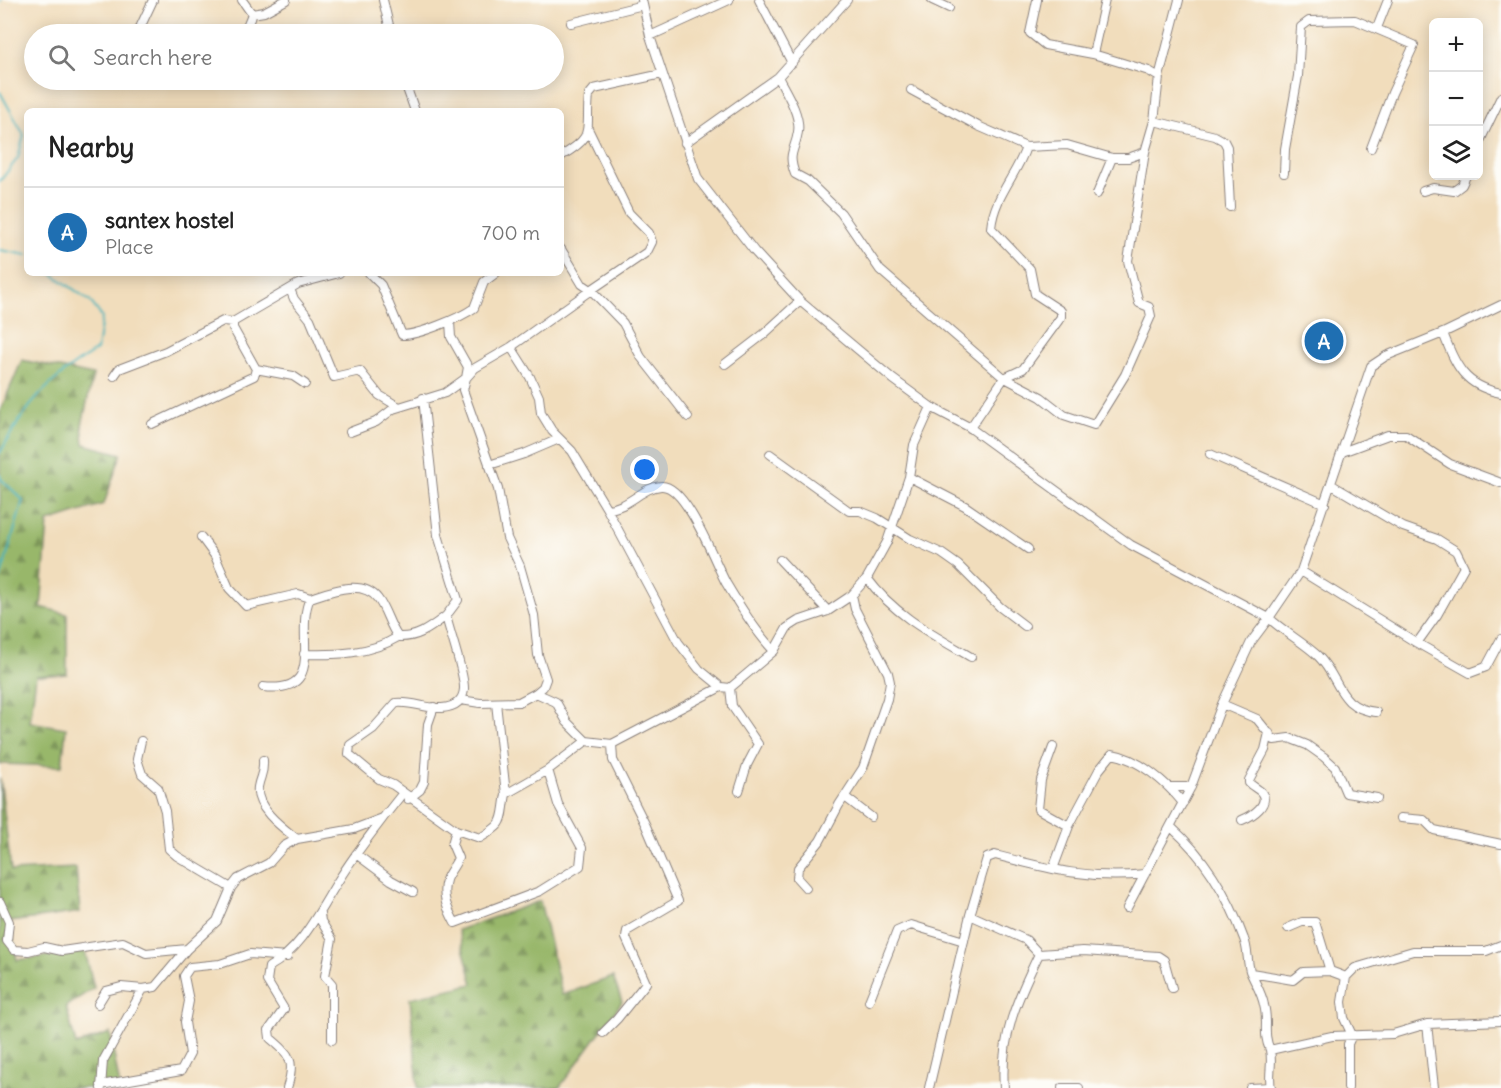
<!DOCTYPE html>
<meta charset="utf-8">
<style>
:root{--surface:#fff;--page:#f6f6f6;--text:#222;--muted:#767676;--line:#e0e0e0;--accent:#1f6fb2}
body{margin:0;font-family:Delius,sans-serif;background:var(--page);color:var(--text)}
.controls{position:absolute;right:18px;top:18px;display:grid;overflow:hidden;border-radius:9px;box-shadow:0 3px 15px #0003}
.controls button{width:54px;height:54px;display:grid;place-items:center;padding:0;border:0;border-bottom:2px solid var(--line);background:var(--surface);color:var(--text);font:30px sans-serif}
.you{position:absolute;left:645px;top:470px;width:21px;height:21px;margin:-15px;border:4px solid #fff;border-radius:50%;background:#1a73e8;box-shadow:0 0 0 9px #1a73e833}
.badge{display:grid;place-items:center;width:39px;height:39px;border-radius:50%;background:var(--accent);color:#fff;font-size:20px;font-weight:700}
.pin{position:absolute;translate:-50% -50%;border:3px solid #fff;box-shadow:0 2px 6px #0006}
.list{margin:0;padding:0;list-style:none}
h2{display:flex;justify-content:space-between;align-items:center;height:78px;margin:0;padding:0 24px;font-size:26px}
h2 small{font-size:20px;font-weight:400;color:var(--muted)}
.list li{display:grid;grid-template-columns:39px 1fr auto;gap:18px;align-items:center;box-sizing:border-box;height:90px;padding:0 24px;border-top:2px solid var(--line)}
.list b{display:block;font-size:22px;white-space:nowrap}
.list p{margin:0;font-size:20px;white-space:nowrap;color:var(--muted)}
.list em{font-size:20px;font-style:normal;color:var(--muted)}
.icon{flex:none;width:33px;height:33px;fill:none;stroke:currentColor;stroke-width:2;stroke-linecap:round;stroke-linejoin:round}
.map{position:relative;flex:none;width:1501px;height:1088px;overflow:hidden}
.search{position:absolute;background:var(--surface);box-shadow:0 3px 15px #0003;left:24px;top:24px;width:540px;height:66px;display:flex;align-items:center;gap:15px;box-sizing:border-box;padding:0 21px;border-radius:33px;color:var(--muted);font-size:22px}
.panel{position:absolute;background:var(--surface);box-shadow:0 3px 15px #0003;left:24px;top:108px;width:540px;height:168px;border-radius:9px}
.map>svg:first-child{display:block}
.forest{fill:url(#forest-firs);stroke:#5d6c52;stroke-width:1.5}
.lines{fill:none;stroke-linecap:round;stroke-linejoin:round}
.stream{stroke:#43b3bc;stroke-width:2}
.minor-casing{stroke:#8a807c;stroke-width:10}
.minor{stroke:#fff;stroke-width:8}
</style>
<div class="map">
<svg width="1501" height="1088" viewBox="0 0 1501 1088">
<defs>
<pattern id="forest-firs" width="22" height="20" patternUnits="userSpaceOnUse" patternTransform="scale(1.5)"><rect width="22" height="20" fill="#98b76a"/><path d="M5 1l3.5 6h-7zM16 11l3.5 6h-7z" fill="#7c9458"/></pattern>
</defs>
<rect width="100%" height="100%" fill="#fdfcf7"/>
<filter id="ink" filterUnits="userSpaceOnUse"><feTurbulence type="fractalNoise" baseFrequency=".0167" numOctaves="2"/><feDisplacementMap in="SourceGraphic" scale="12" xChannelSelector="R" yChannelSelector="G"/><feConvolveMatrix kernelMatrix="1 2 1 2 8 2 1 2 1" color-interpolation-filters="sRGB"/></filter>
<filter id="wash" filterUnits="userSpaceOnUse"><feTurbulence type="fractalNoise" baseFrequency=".008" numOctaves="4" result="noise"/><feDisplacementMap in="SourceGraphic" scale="24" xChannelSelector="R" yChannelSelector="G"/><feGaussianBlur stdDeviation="1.35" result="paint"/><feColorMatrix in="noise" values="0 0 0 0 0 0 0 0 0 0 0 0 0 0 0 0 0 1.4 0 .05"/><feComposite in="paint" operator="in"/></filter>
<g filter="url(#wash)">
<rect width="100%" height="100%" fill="#f1ddbc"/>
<path class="forest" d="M22,360L93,375L82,425L84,444L121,454L104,504L48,522L41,607L67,614V674L36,676L30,722L66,728L62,766L0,764V411Z
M0,778L11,871L76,868L80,912L10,922L17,960L85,951L94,988L66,1006L76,1045L110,1033L120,1088H0Z
M540,901L562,995L613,977L622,1002L559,1088H418L410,998L473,984L458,930Z"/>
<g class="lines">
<path class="stream" d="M0,2L1,0
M0,92L24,135L18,158L0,181
M0,250L27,255
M0,453C26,404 50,378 97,350L102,317L90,301L51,273
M0,475L1,479L23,500L0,580"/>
</g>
</g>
<g filter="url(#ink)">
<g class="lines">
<defs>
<path id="minor" d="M242,0L252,14
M383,0L391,34
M642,0L650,36L698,179L755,252L800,301L893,379L931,407L969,427L1131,545L1269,618L1301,571L1371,366L1386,356L1443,333L1501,305
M759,0L792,63
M932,0L949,8
M1037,0L1030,33L1045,45L1093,54L1149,71L1159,77
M571,23L643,5
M1377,28L1388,0
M137,34L153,0
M247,34V26L252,14L264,12L286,0
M650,36L729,0
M1093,54L1105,0
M778,77C786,92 801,115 798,132C795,151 787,153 795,174L808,181L841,213L880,270L1003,377L1041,397L1064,415L1094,425L1125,375L1151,316L1149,307L1139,303L1128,261L1145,152L1154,121L1159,77L1179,0
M404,80L415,111
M911,90L978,126L1026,147L1067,145L1112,158H1128L1145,152
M1154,121L1215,136L1224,141L1227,147L1230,207
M685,143L778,77L847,0
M1478,145L1501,97
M561,156C597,135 585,131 589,95L594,89L662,74
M1284,173L1285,149L1298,76L1301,27L1309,21L1355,20L1414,45L1392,93L1371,148
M1423,191L1433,188L1454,191L1462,185L1466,176
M1097,194L1112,158
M561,249L582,284L591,290L647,252L652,242L649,233L629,213L589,131
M369,273L381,285L402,335C419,335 460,318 474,308L484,282L496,273
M290,289L294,299L310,319L334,377L360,371L379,395L399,407
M1443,333C1456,366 1464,386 1501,393
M511,347L530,377L539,397L541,413L552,431L572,451L607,509L678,642L699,669L721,687
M725,364L764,334L800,301
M256,369L293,376L305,384
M114,376L119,369L166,351L223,321L233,322
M423,398L438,535L458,600L446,616C450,633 465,675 464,689C463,702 454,707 442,708C426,709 412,701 396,703L373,729L350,745L349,754L379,779L393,785L456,830
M152,424L254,376L256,369L233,328V322L298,284L339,273
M970,428L1004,378L1023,369L1061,317V311L1035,294L1030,269L991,228C994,196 1017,175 1026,147
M350,432L376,422L393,409L445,393L466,378L468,367L451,337L450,322
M1342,452L1388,435H1406L1450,464L1501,483
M770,454L849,511H860L877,518L910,539L941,553L958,565L1000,607L1025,626
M1210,454L1325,504
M489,465L524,454L559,439
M909,477L965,506L1028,549
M1332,485L1403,527L1437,539L1456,551L1464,567L1437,615L1417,643
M607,509C629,508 642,487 661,486C686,484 715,563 726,583C739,605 756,632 774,651
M201,537L215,556L229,588L246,606L298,594L310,598
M780,560L828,611
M1301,571L1417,643L1470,673L1486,667L1501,639
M867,578C894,615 933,635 971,657
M304,654C336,655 370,654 398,637
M263,687C329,694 293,635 310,598C329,592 362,578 378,599C386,609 389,625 398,637C418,638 430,628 446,616
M730,688L732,706L758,744L747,765L739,791
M536,693L556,702L567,722L586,741
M461,700L480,703L519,702L536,693L543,687L546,679L538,655L534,615L520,566L507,538L498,489L463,390L466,378L475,368L511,347L591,290L623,323L641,357L688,417
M496,703L506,794
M1222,704L1257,719L1274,740L1289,738L1307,745L1324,757L1335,767L1346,793L1377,798
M141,741L137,759L142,774L158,788L165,811L169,849L177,856L231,888
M1053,747L1041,780L1038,809L1069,826L1099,770L1112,754C1138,758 1167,783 1183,803
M263,760C264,775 260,775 258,787C255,808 283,828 297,839
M548,770L506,794C501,821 507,822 480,838L456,830L452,844L458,858C455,866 448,873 446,880C441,896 448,910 455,923L540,891L580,866L582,848L558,804L548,770L586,741L612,744L721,687L730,688L774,651L787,628L798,621L828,611L852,595L867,578L887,542L909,477L914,445L931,407
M1170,787H1191
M845,797L871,817
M408,799L420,790L424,782L428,724L434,707
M1401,818L1424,820L1434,830L1501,844
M1242,820C1252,816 1271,804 1261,792C1258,789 1252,786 1249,783V780L1265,750L1269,733
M1171,827C1206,858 1228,895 1244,939C1248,949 1247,960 1250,971C1255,983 1262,993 1264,1005C1269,1023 1262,1032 1270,1050
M356,854L391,880L413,892
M1053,869L1069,826
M806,888L797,878L798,868L820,841L839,805L863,768L887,699L890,682L888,673L855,609L852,595
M0,902L9,922L7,941L14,950L28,951L44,947L62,951L123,942L146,953L187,949
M1127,908L1191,787L1222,704L1251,642L1269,618C1284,632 1303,642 1318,656C1341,679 1337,708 1376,712
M320,914L321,921L332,939L325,976L332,984V1040
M970,915L1026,940L1039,954
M1288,928L1302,922H1315L1330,971L1346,977
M1251,973L1293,980L1303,972L1330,971
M869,1001L897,931L911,925L964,941
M98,1004L106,991L121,987L143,989
M1427,1024L1434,1088
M603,1033L617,1019L646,983L626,938L627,931L678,901L646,826L613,760L612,744
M101,1085L181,1071L190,1054L185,1022L189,1001L184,976L190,967L220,964L250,954L287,957
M101,1088L103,1061L143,989L155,987L187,949L217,921L231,888L238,879L269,863L284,846L297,839L354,829L383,818L402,794
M287,1088C296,1060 290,1055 270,1038L269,1030L284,1009L267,981L269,967C303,948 319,911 340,878C353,857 368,838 383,818
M929,1088L970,915L987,858L995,855C1049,869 1089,880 1145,874
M1004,1088C1000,1037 1017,999 1039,954L1083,951L1158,956L1164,960L1172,988
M1062,1088H1079
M1250,1088L1271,1087
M1271,1088C1268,1074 1273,1064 1270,1050L1332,1036L1393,1034L1427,1024L1501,1021
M1348,1088V1044L1352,1035L1344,1018L1342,1002L1346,977L1355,968L1413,951H1486L1501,945"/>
</defs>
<use href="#minor" class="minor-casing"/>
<use href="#minor" class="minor"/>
</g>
</g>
</svg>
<div class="controls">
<button>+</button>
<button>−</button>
<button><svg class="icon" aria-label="layers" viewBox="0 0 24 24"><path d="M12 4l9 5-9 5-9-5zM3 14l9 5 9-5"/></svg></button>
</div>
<div class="you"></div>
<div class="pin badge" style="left:1324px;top:341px">A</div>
<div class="search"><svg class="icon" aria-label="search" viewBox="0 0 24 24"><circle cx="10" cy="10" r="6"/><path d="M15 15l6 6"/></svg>Search here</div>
<section class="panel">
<h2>Nearby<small></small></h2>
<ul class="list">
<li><span class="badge">A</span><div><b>santex hostel</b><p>Place</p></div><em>700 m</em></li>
</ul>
</section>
</div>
